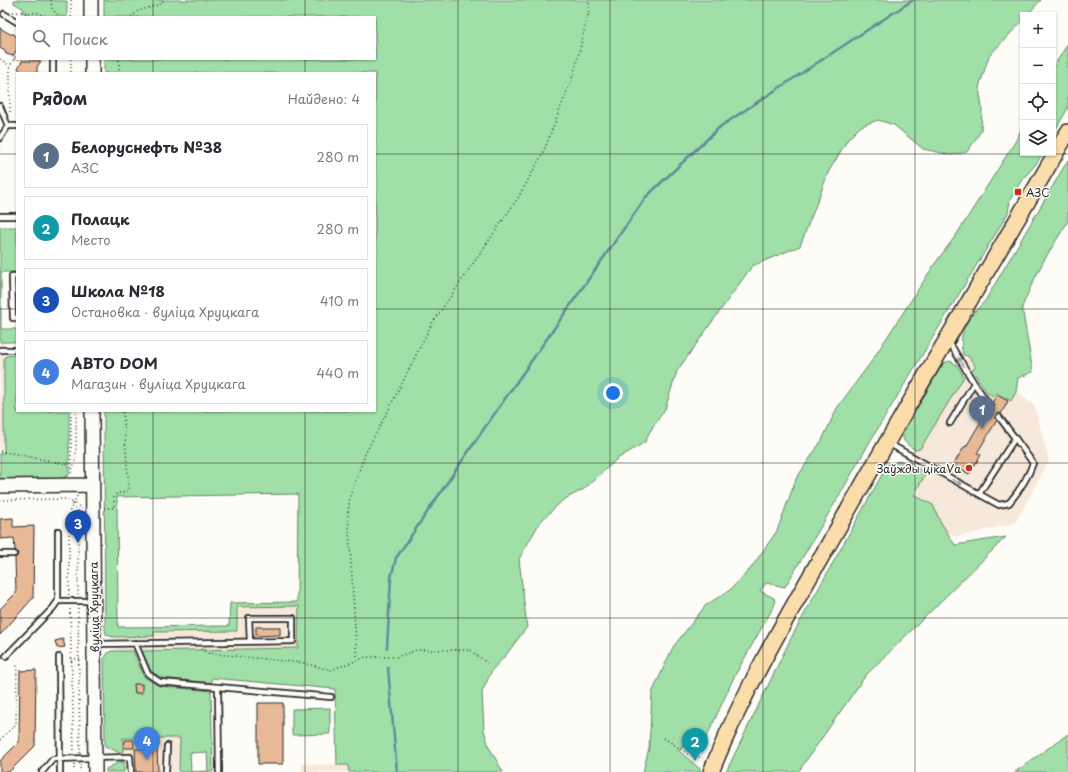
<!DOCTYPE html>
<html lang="ru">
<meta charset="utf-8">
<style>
:root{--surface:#fff;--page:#f2f2f3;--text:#2b2b33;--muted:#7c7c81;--line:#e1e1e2;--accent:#b45309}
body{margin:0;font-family:"Playpen Sans",sans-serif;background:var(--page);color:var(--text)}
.controls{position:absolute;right:12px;top:12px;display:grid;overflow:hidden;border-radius:0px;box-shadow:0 1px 3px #0004}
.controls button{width:36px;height:36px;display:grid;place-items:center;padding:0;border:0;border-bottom:1px solid var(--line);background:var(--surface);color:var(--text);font:20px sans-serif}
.you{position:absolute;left:613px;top:393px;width:14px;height:14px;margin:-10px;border:3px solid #fff;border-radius:50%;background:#1a73e8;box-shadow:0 0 0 6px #1a73e833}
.badge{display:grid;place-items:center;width:26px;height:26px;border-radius:50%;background:var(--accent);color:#fff;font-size:13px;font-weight:700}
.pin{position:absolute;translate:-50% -33px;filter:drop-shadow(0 1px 2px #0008)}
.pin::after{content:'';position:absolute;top:21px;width:14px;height:12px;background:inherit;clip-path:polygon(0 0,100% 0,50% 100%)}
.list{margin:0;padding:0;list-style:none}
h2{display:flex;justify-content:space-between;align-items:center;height:52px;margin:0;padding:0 16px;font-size:17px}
h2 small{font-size:13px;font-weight:400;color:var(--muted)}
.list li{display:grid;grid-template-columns:26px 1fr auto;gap:12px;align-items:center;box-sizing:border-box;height:64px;margin:0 8px 8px;padding:0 8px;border:1px solid var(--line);border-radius:0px}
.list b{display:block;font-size:15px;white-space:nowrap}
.list p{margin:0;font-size:13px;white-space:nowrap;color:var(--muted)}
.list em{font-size:13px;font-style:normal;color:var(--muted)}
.icon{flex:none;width:22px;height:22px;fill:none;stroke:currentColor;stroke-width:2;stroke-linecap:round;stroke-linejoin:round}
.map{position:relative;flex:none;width:1068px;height:772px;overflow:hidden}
.search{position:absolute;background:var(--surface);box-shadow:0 1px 3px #0004;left:16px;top:16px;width:360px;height:44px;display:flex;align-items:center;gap:10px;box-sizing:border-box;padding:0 14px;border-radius:0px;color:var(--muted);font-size:15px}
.panel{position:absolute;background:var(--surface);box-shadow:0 1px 3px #0004;left:16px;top:72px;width:360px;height:340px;border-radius:0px}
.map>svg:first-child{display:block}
.built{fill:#f6e8da}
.green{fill:#a0dfa8;stroke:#66856a;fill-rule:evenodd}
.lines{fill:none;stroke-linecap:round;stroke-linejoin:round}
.stream{stroke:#608b9a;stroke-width:2.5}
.building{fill:#e7b997;stroke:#2b2b2b}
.lane-casing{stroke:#2b2b2b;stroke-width:8}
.secondary-casing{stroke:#2b2b2b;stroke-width:16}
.primary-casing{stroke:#2b2b2b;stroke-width:18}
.path{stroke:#2b2b2b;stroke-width:1.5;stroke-dasharray:1 3;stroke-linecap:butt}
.lane{stroke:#fdfcf7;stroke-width:4.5}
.secondary{stroke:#fdfcf7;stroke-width:13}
.primary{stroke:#faddab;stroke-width:15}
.oneway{fill:#9e9e9b}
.grid{fill:none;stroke:#2b2b2b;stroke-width:1;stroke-opacity:0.55}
.poi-dot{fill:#c8321e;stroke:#fdfcf7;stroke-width:1.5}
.labels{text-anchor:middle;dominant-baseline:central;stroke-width:3;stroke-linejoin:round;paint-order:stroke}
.poi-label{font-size:11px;fill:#2b2b2b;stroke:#fdfcf7;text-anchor:start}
.street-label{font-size:11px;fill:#2b2b2b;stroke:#fdfcf7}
</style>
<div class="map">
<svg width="1068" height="772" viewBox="0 0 1068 772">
<rect width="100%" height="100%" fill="#fdfcf7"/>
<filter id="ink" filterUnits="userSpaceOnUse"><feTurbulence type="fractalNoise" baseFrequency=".025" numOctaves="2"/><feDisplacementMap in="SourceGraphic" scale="8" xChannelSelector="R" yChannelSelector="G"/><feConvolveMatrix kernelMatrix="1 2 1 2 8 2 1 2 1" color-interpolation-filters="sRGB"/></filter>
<g filter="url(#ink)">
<path class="built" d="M0,342H4V453H0Z
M970,351L1035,407L1049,461L1015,523L956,537L887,495Z
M299,606L300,651H116L115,633L237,631V607Z
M116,738H180L179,772H116Z
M302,764L348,765L349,772H302Z"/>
<path class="green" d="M14,0L67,1V17H31L22,12L24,9L14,3Z
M104,0H1041L1027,15H1023V20L989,56L979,87L982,108L981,131L967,152L951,155L923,149L894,125L878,120L861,126L848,139L829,171L800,246L752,266L677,371L665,409L649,433L645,442L617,459L584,489L563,500L540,522L519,559L527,627L506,655L492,670L482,692L484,730L489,747L503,772H349L348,765H337L335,689L212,678L211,683L162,678L151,671L142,651L298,648L299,606L237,607V631L154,632V636L112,637L106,634L105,630L104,411H375V73H104V59H375V17H104ZM298,494L297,602L230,603L229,626L118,627L117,497Z
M1068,43V108L1053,134V68Z
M1023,126V153H1043L1036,164L1021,181L1010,200L1008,213L872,438L839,496L785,587L766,583L760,591L774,598L775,604L734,677L704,743L682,747L679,751L700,769V772H643L649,748L652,693L673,647L706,605L730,590L751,568L777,531L796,479L822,440L837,408L871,362L936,262L957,234L1015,142Z
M1068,160V221L1043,262L1031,286L1022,307L1033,372L1018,378L1016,392L1011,401L996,393L994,397L986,391L972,370L976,367L968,356L963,355C957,330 969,317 985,301Z
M0,227H17V272H1V329H17V342H0Z
M17,355V411H69V475L60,479L0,480V453H4V359L6,356Z
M950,361L957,365L964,377L920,449L916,450C909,446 901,442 903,432L941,367L944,363Z
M900,461L912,463L913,466L926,473L914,495L933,505L940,521L955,545L1006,537L866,675L798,772H726L791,638L888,464Z
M112,651H133L144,677L159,686L211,691L213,772H179L180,738H123V752H118L105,746L104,659L109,652ZM207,752L208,771L191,772L190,753Z
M330,708V734L292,735V709Z
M1068,734V772H1015Z
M119,762H124V772H106V769Z"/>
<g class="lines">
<path class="stream" d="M387,648L391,578L396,558L481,433L646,197L721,126L913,0
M388,668L397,772"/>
</g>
<path class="building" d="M0,28L10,34H14L17,38V49L13,56L6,54L5,51L0,48Z
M22,61H41L37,67V73H21L18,68Z
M997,395L1008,401L1001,414L998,413L996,415L997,420L977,453L981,455L969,474L953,465L965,446L966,447L988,409L993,408L992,403Z
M13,518V527L34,526L33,598L0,635V609L16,593L15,558L18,554L17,552L15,550L14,538L0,539V519Z
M256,627H280V635L256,636Z
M63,639L65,647L57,648L55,641Z
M36,670L35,746L9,772H0V761L19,742L20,671Z
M134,684H142V693H135Z
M258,703H283V764H258Z
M125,740H134V748H124Z
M157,748L158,772H136L135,749Z"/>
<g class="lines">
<defs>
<path id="lane" d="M4,14L17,22
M53,59V73
M0,106L8,126
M8,126H17
M0,138L8,126
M0,216H17
M17,276H12L13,318H17
M949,342L974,383L990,406
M0,350H17
M950,423L974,383
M888,443L979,494L1015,438L999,417
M979,494L999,505L1009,503C1019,491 1028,478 1033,463L1015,438
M0,554H14
M58,601H92
M135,643L148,674L160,682L331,697
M95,644L293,641V618H249L250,641
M6,656L53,608L58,601V531
M59,657L60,772
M218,687L219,772
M42,772L53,759L130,757L131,772
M166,772L167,746"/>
<path id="secondary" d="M91,0V17
M92,59V73
M92,411L95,772
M0,486L92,485"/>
<path id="primary" d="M711,772C746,684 795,603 842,521C916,390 993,262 1068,132"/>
</defs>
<use href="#lane" class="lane-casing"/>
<use href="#secondary" class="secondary-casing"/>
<use href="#primary" class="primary-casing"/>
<path class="path" d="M51,0L52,9L60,17
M13,12L37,13L49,17
M71,17V0
M131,17L138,11L161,4L164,0
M0,59L10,66
M14,59H46
M71,59V73
M119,73V59
M10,112V66L17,54
M0,147L2,148
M71,411V471
M0,451L71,465
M71,473L76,458V411
M0,500L66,499L82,508
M73,504L78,511V595
M104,508H114V497L117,493H125L129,489L123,411
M69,595V512L77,496
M78,608L80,753
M70,609L74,753
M201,649L207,653L303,663L331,670L366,657H396L417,650H470L487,663
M71,659H83
M357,660L348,513L350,496L366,452L388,411L431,325L518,198L543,153L574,73L589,11V0
M664,738L688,754L703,758
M0,740L16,724L17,664
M74,764V772
M80,764V772"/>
<use href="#lane" class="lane"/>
<use href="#secondary" class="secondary"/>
<use href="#primary" class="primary"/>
</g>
<defs><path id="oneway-solid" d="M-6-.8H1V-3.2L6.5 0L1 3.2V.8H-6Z"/></defs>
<g class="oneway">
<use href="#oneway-solid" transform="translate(961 362) rotate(-121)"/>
<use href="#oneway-solid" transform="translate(957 482) rotate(29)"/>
</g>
</g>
<path class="grid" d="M153,0V17M305,0V17M458,0V772M610,0V772M763,0V772M915,0V772M153,59V73M305,59V73M0,154H17M375,154H1068M0,309H17M375,309H1068M153,411V772M305,411V772M0,463H1068M0,618H1068"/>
<g class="poi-dot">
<rect x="1014" y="188" width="8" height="8" rx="2"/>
<circle cx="969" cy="468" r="4"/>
</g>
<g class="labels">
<g class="poi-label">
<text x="1026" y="192">АЗС</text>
<text x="961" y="468" text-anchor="end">Заўжды цікаVа</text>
</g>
<g class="street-label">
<text transform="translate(94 607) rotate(-91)">вуліца Хруцкага</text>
</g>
</g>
</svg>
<div class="controls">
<button>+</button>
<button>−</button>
<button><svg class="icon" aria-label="locate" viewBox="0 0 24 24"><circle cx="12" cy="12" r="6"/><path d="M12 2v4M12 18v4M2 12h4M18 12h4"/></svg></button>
<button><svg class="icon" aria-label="layers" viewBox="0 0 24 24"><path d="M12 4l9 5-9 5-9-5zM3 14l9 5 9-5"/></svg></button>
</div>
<div class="you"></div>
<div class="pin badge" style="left:982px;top:429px;background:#5c6f8a">1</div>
<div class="pin badge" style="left:695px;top:761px;background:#0f9aa8">2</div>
<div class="pin badge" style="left:78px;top:543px;background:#1a4fb4">3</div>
<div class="pin badge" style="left:147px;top:760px;background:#3f7fe0">4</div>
<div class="search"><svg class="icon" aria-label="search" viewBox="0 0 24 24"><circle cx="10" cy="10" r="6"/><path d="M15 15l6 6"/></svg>Поиск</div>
<section class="panel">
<h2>Рядом<small>Найдено: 4</small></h2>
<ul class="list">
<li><span class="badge" style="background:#5c6f8a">1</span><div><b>Белоруснефть №38</b><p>АЗС</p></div><em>280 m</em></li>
<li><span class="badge" style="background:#0f9aa8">2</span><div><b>Полацк</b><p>Место</p></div><em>280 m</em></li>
<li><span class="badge" style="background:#1a4fb4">3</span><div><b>Школа №18</b><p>Остановка · вуліца Хруцкага</p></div><em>410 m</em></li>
<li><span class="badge" style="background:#3f7fe0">4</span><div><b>АВТО DOM</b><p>Магазин · вуліца Хруцкага</p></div><em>440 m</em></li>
</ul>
</section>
</div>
